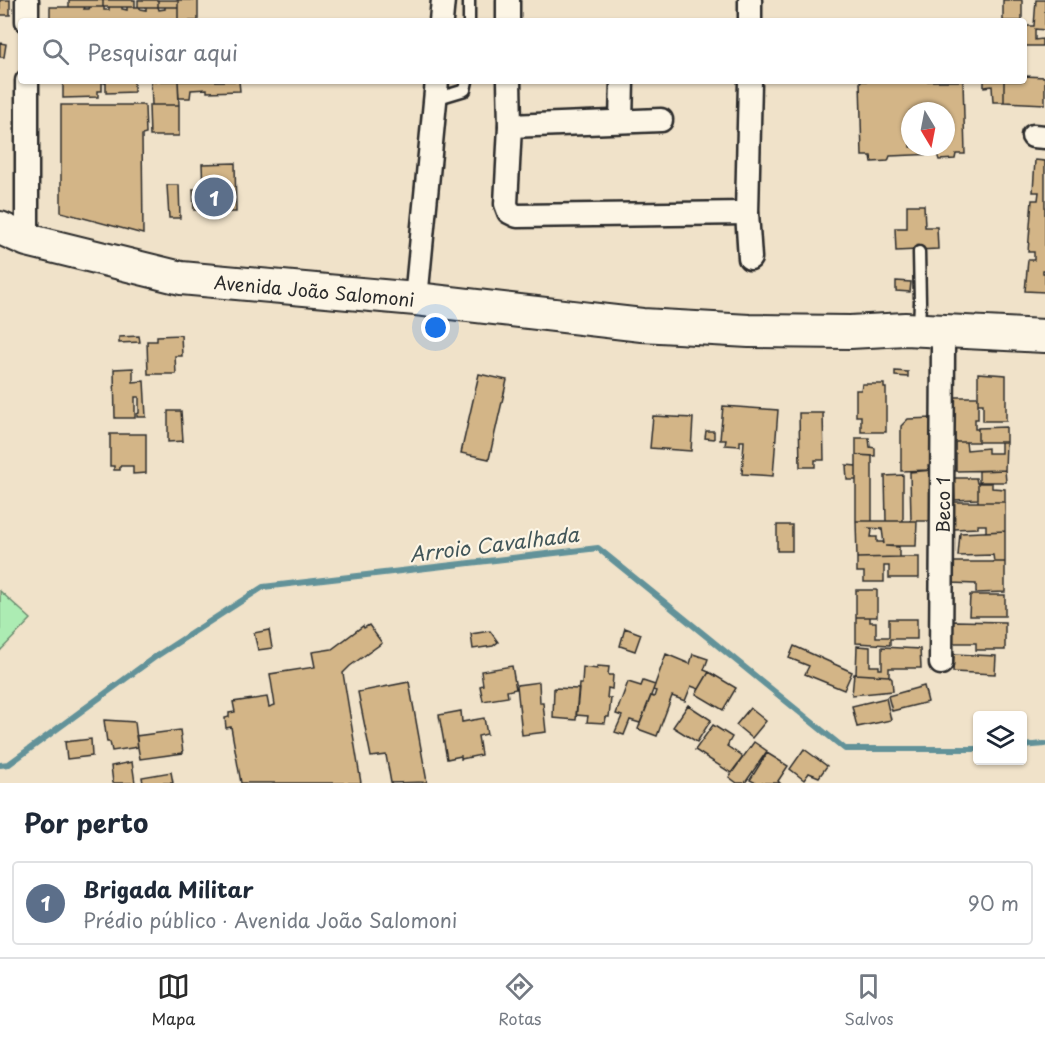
<!DOCTYPE html>
<html lang="pt">
<meta charset="utf-8">
<style>
:root{--surface:#fff;--page:#f2f2f3;--text:#1f2937;--muted:#747a83;--line:#e0e1e3;--accent:#2b2b2b}
body{margin:0;font-family:"Playpen Sans",sans-serif;background:var(--page);color:var(--text)}
.controls{position:absolute;right:18px;bottom:18px;display:grid;overflow:hidden;border-radius:6px;box-shadow:0 2px 4px #0004}
.controls button{width:54px;height:54px;display:grid;place-items:center;padding:0;border:0;border-bottom:2px solid var(--line);background:var(--surface);color:var(--text);font:30px sans-serif}
.compass{position:absolute;left:901px;top:102px;width:54px;height:54px;border-radius:50%;background:var(--surface);box-shadow:0 2px 4px #0004;rotate:170deg}
.you{position:absolute;left:436px;top:328px;width:21px;height:21px;margin:-15px;border:4px solid #fff;border-radius:50%;background:#1a73e8;box-shadow:0 0 0 9px #1a73e833}
.badge{display:grid;place-items:center;width:39px;height:39px;border-radius:50%;background:var(--accent);color:#fff;font-size:20px;font-weight:700}
.pin{position:absolute;translate:-50% -50%;border:3px solid #fff;box-shadow:0 2px 6px #0006}
.list{margin:0;padding:0;list-style:none}
h2{display:flex;justify-content:space-between;align-items:center;height:78px;margin:0;padding:0 24px;font-size:26px}
h2 small{font-size:20px;font-weight:400;color:var(--muted)}
.list li{display:grid;grid-template-columns:39px 1fr auto;gap:18px;align-items:center;box-sizing:border-box;height:84px;margin:0 12px 12px;padding:0 12px;border:2px solid var(--line);border-radius:6px}
.list b{display:block;font-size:22px;white-space:nowrap}
.list p{margin:0;font-size:20px;white-space:nowrap;color:var(--muted)}
.list em{font-size:20px;font-style:normal;color:var(--muted)}
.icon{flex:none;width:33px;height:33px;fill:none;stroke:currentColor;stroke-width:2;stroke-linecap:round;stroke-linejoin:round}
.map{position:relative;flex:none;width:1045px;height:783px;overflow:hidden}
.search{position:absolute;background:var(--surface);box-shadow:0 2px 4px #0004;left:18px;right:18px;top:18px;height:66px;display:flex;align-items:center;gap:15px;box-sizing:border-box;padding:0 21px;border-radius:6px;color:var(--muted);font-size:22px}
.sheet{height:174px;background:var(--surface)}
nav{display:flex;justify-content:space-around;align-items:center;box-sizing:border-box;height:84px;border-top:2px solid var(--line);background:var(--surface);font-size:16px;color:var(--muted)}
nav a{display:grid;justify-items:center;gap:3px}
nav .on{color:var(--accent)}
.map>svg:first-child{display:block}
.green{fill:#acecb3;stroke:#6c8c6f;stroke-width:1.5}
.lines{fill:none;stroke-linecap:round;stroke-linejoin:round}
.stream{stroke:#629299;stroke-width:6}
.building{fill:#d3b587;stroke:#2b2b2b;stroke-width:1.5;fill-rule:evenodd}
.service-casing{stroke:#2b2b2b;stroke-width:15}
.minor-casing{stroke:#2b2b2b;stroke-width:27}
.secondary-casing{stroke:#2b2b2b;stroke-width:36}
.service{stroke:#fcf5e5;stroke-width:10}
.minor{stroke:#fcf5e5;stroke-width:22}
.secondary{stroke:#fcf5e5;stroke-width:32}
.labels{text-anchor:middle;dominant-baseline:central;stroke-width:4.5;stroke-linejoin:round;paint-order:stroke}
.street-label{font-size:18px;fill:#2b2b2b;stroke:#fcf5e5}
.water-label{font-size:20px;font-style:italic;fill:#425659;stroke:#fcf5e5}
</style>
<div class="map">
<svg width="1045" height="783" viewBox="0 0 1045 783">
<rect width="100%" height="100%" fill="#f0e2c9"/>
<filter id="ink" filterUnits="userSpaceOnUse"><feTurbulence type="fractalNoise" baseFrequency=".0167" numOctaves="2"/><feDisplacementMap in="SourceGraphic" scale="12" xChannelSelector="R" yChannelSelector="G"/><feConvolveMatrix kernelMatrix="1 2 1 2 8 2 1 2 1" color-interpolation-filters="sRGB"/></filter>
<g filter="url(#ink)">
<path class="green" d="M0,591L31,619L0,651Z"/>
<g class="lines">
<path class="stream" d="M1022,746L1045,744
M0,765L9,764L155,657L263,587L598,548L845,749H978"/>
</g>
<path class="building" d="M0,0H10V15H0Z
M69,0H103V7H69Z
M103,0H135V7H103Z
M138,0H158V7H138Z
M158,0H178V7H158Z
M178,0H198V21H178Z
M1003,0H1022V21H1003Z
M1036,0H1045V30L1035,29V40L1042,39V46H1024V26H1034Z
M50,7H85L84,9H89L90,7H104V10H109V7H122V9L127,10V7H140V9L146,10V7H158L159,10L165,9V7H178V21H50Z
M0,43L6,44L4,57H0Z
M1024,76L1045,77V104L1004,102V81H1024Z
M63,81H102V91H98V97L63,98Z
M104,81H134V92L106,93V83H104Z
M151,81H178L179,105H152Z
M178,81H239L240,91L207,92V89L191,90L190,98H179Z
M860,81H963L965,154H956L955,159L939,160L937,154L890,156L888,161L872,162L871,156H862ZM910,111H946V147H910Z
M984,81H1004V102H993L992,86L984,87Z
M61,105H143L145,107L146,134L142,135L143,234L61,212Z
M149,105H179V136H150Z
M1035,160L1045,161V270H1043V273H1045V292L1025,291L1028,260H1034V252H1028L1032,200H1038L1039,192H1033Z
M235,163L236,212H219V209L194,210L193,189H203L202,164Z
M167,185H179L180,218H169Z
M907,205H924L925,227H937L938,249L896,251L895,228H907Z
M896,281L911,282L910,292L896,291Z
M181,335L182,356H175L176,374H148L147,341H157V336Z
M139,336L140,342L119,343V337Z
M133,368V382L144,381L146,417H137V414L139,413V397H135V418H115L114,369Z
M895,371L908,372V377L895,376Z
M978,373L1006,375V421H983V404H978Z
M479,374L507,380L489,459L461,453Z
M862,384H884V388H886V432H861V416H856V390H861Z
M953,397H978V419H975V429H978V442H950Z
M723,406L778,410L773,476L742,474L744,441H740V446L725,445L726,440H720Z
M168,411H181L183,441L168,442Z
M799,413H823L824,460H815V467H800Z
M653,416L693,418L691,451L650,448Z
M933,418L931,466H928L929,470L901,471V426L908,419Z
M1006,427V442H978V428Z
M706,431H714V439L705,438Z
M110,434H146V473L133,474V466H120V470H114V466H110Z
M856,438H869L870,447L875,448V456L856,455Z
M951,442H966L967,450L988,448V453H1001V442H1006L1005,470L956,471V454H951Z
M856,455L872,456V521H856Z
M846,465L856,466V480H847Z
M933,470L932,521H911L910,472Z
M1005,470L1006,482H979V471Z
M903,475V521H886L885,476Z
M954,478H976L977,483H978V499L955,500Z
M978,483H992V488L1005,489V502H978Z
M954,502H1005V531L986,532V525H978V528L954,529Z
M856,521H917L916,546H885L899,547V557L857,558ZM869,528L882,529L884,544L883,542H877V537H871L872,530Z
M777,525H792V551H777Z
M1005,531V562H994L993,555L958,556L960,533Z
M899,557H919V578H889V566H884V582H864V572H857V558Z
M951,562H1005V592L976,593V584L951,583Z
M856,590H877V617H856Z
M970,595H1005V616H969Z
M856,617H870V622H876V637H889V619H917V639H890V645L856,643Z
M953,621L1005,622V650H976V643H953Z
M369,625L382,643L350,666L343,673L361,783H241L231,727L226,728L225,718L229,717V713L235,712L233,702L267,697L269,707L275,705L270,674L315,667L312,652L332,649L363,626L364,628Z
M625,628L641,634L635,651L620,646Z
M269,630L272,648L258,650L254,633Z
M490,631L498,642L493,646L473,649L471,634Z
M794,646L852,672L844,690L805,674L809,666L789,658Z
M857,646L870,647V666H879V669H882V647L920,649L921,668H889V676L856,674Z
M666,654L690,664L693,654L708,659L704,670L709,672L699,689L691,686L685,701L672,696L657,736L638,729L651,696L654,697L656,691L653,690Z
M954,654L996,656L995,674L953,672Z
M512,666L516,689L507,691L508,697L483,701L480,686L483,685L481,671Z
M597,666L609,667L608,675H613L612,689L608,688L607,698H611L609,717H606L605,723L587,722L588,716L576,715L579,684H582L583,667L597,669Z
M709,672L736,688L723,710L696,694Z
M854,674L889,676L892,679L893,691L852,695Z
M643,681L655,685L640,723L630,720L624,735L615,732L622,716L616,714L628,682L641,686Z
M409,682L427,782L391,783L386,755L371,757L358,692Z
M539,682L540,703H543L546,732L522,735L517,685Z
M924,686L928,702L892,711L888,696Z
M554,688L579,689L576,720L553,718Z
M886,698L891,720L857,727L852,706Z
M688,705L711,720L697,742L673,727Z
M750,708L766,721L752,738L736,725Z
M461,711L462,722L484,718L487,734L478,736L481,755L461,759V756L447,759L439,715Z
M104,720L135,722L138,747L112,751L110,742H107Z
M713,725L732,737L727,746L743,757L731,773L695,750Z
M180,730L183,753L140,759L136,736Z
M91,739L92,756L67,759L65,742Z
M754,742L767,751L745,783H737L729,777Z
M804,749L827,766L819,777L809,773L804,780L790,769Z
M767,753L788,766L778,781L780,783H756L750,780Z
M132,762L135,783H113L111,766Z
M171,772L173,783H143L142,777Z"/>
<g class="lines">
<defs>
<path id="service" d="M469,21V0
M435,99L465,90L467,81
M919,326L920,302L919,252"/>
<g id="minor">
<path d="M508,0V21"/>
<path d="M27,21V0"/>
<path d="M441,21L443,0"/>
<path d="M750,21V0"/>
<path d="M27,81V240"/>
<path d="M509,81L510,126L506,204L509,212L517,216L747,213"/>
<path d="M750,81L747,213L750,258"/>
<path d="M621,121L622,81"/>
<path d="M510,126L661,120"/>
<path d="M1033,136L1045,137"/>
<path d="M416,299L437,81"/>
<path id="s1" d="M941,663L943,347"/>
</g>
<g id="secondary">
<path id="s2" d="M0,228L27,240L181,278L416,299L642,325L749,331L850,332L905,329L1045,336"/>
</g>
</defs>
<use href="#service" class="service-casing"/>
<use href="#minor" class="minor-casing"/>
<use href="#secondary" class="secondary-casing"/>
<use href="#service" class="service"/>
<use href="#minor" class="minor"/>
<use href="#secondary" class="secondary"/>
</g>
</g>
<g class="labels">
<g class="street-label">
<text stroke="none"><textPath href="#s2" startOffset="322">Avenida João Salomoni</textPath></text>
<text stroke="none"><textPath href="#s1" startOffset="158">Beco 1</textPath></text>
</g>
<g class="water-label">
<text transform="translate(494 544) rotate(-7)">Arroio Cavalhada</text>
</g>
</g>
</svg>
<div class="controls">
<button><svg class="icon" aria-label="layers" viewBox="0 0 24 24"><path d="M12 4l9 5-9 5-9-5zM3 14l9 5 9-5"/></svg></button>
</div>
<svg class="compass" viewBox="-18 -18 36 36"><path d="M0-13l5 13h-10z" fill="#e53935"/><path d="M0 13l5-13h-10z" fill="#747a83"/></svg>
<div class="you"></div>
<div class="pin badge" style="left:214px;top:197px;background:#5c6f8a">1</div>
<div class="search"><svg class="icon" aria-label="search" viewBox="0 0 24 24"><circle cx="10" cy="10" r="6"/><path d="M15 15l6 6"/></svg>Pesquisar aqui</div>
</div>
<section class="sheet">
<h2>Por perto<small></small></h2>
<ul class="list">
<li><span class="badge" style="background:#5c6f8a">1</span><div><b>Brigada Militar</b><p>Prédio público · Avenida João Salomoni</p></div><em>90 m</em></li>
</ul>
</section>
<nav>
<a class="on"><svg class="icon" aria-label="map" viewBox="0 0 24 24"><path d="M3 6l6-2 6 2 6-2v14l-6 2-6-2-6 2zM9 4v14M15 6v14"/></svg>Mapa</a>
<a><svg class="icon" aria-label="directions" viewBox="0 0 24 24"><path d="M12 3l9 9-9 9-9-9zM9 14v-3h6M13 9l2 2-2 2"/></svg>Rotas</a>
<a><svg class="icon" aria-label="saved" viewBox="0 0 24 24"><path d="M7 4h10v16l-5-4-5 4z"/></svg>Salvos</a>
</nav>
